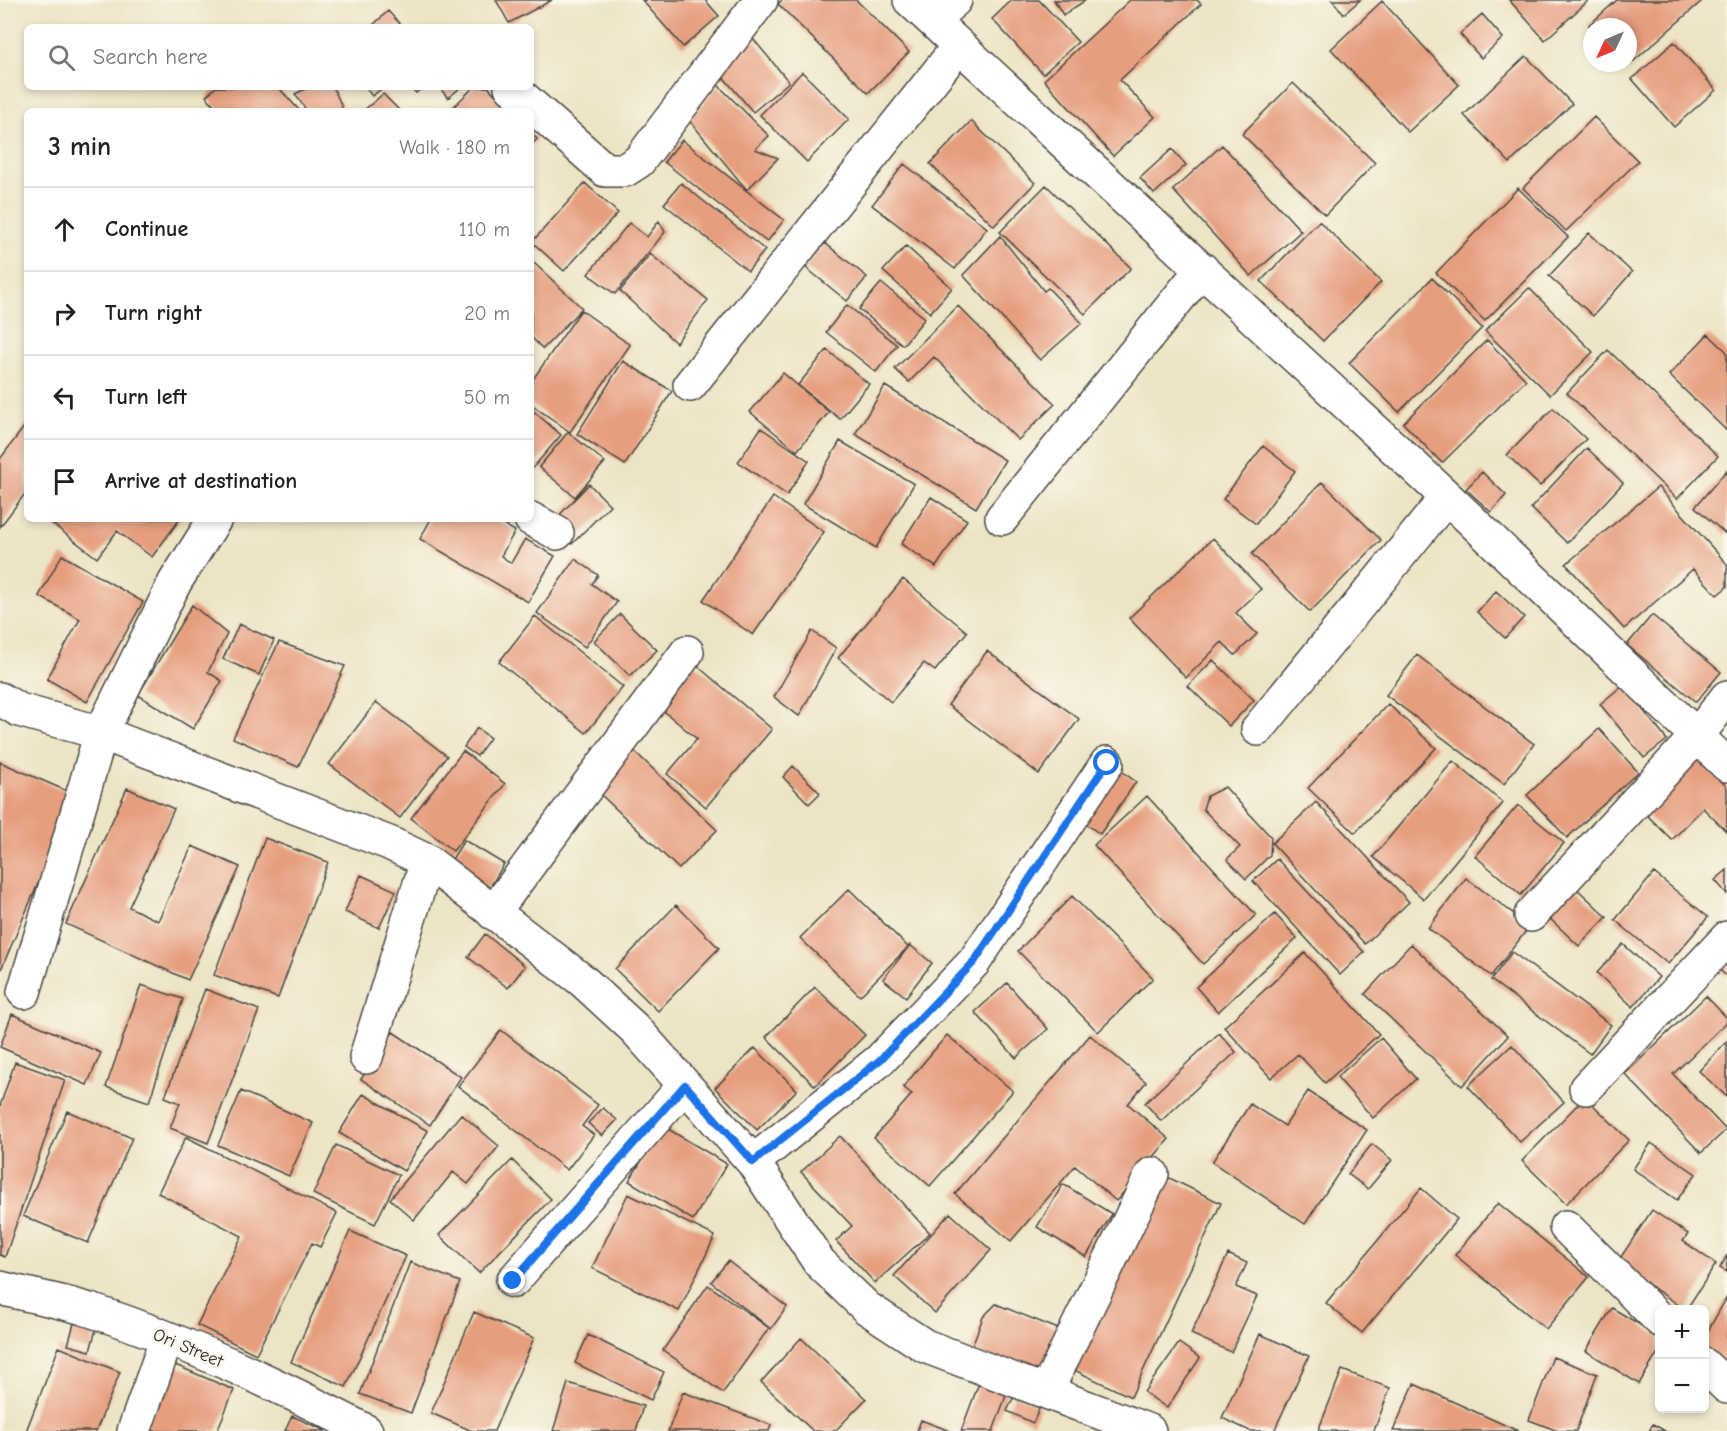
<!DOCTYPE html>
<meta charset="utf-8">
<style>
:root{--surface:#fff;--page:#f6f6f6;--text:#202124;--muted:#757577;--line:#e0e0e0}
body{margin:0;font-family:"Comic Neue",sans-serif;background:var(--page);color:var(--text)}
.controls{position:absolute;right:18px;bottom:18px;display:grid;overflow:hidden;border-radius:9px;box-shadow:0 3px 9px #0003}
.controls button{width:54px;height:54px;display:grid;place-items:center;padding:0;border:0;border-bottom:2px solid var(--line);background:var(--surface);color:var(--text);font:30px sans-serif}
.compass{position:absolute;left:1583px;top:18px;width:54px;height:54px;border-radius:50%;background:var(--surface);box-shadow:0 3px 9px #0003;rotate:226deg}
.stop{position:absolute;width:18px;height:18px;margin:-14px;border:4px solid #1a73e8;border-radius:50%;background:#fff}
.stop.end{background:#1a73e8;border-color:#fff;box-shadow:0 2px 6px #0008}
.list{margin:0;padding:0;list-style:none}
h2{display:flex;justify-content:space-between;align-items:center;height:78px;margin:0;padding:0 24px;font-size:26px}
h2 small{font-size:20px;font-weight:400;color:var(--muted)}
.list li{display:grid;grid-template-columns:39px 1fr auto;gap:18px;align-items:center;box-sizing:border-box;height:84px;padding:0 24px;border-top:2px solid var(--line)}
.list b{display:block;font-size:22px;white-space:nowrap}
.list em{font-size:20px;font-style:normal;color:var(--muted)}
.icon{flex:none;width:33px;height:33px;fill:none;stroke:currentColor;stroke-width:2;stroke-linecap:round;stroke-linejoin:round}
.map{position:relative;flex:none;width:1727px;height:1431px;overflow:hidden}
.search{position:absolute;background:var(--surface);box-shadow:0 3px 9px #0003;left:24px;top:24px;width:510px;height:66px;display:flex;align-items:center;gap:15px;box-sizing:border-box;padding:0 21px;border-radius:9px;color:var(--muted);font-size:22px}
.panel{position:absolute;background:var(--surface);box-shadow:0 3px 9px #0003;left:24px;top:108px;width:510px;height:414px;border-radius:9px}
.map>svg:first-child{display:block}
.building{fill:#e69e7e}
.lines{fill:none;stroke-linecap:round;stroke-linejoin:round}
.minor-casing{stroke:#484742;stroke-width:36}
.minor{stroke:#fff;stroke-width:33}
.route{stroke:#1a73e8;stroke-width:8}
.labels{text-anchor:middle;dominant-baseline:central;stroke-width:4.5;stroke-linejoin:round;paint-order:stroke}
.street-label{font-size:18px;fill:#2b2b2b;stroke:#fbf7ec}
</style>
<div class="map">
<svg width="1727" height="1431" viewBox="0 0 1727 1431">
<rect width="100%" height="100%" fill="#fbf7ec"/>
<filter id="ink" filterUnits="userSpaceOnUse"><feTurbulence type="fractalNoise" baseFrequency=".0167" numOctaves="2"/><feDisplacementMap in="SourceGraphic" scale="12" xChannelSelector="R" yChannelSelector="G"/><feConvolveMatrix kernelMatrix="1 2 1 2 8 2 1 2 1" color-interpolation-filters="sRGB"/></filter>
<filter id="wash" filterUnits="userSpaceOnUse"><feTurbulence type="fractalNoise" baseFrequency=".008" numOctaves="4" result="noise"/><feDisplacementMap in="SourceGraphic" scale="24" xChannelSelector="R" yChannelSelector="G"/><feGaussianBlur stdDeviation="1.35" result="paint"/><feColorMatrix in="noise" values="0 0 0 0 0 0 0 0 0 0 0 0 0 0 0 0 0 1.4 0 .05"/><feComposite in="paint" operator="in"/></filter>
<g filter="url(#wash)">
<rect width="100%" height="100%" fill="#ede4c5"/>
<g id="blocks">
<path class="building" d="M496,0H552L509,23Z
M642,0H705L719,16L683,47Z
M782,0H856L909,52L868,93L778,4Z
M1012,0H1039L1078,42L1043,74L992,19Z
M1054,0H1086L1063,15Z
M1130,0H1197L1201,4L1120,80L1155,117L1113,156L1044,80Z
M1332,0H1360L1344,14Z
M1509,0H1586L1588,1L1545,40Z
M1617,0H1703L1627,67L1623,63H1628V27H1592V29L1589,25Z
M1382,1L1459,85L1408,132L1331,49Z
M388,11L403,27H371Z
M1482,14L1503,38L1481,58L1460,34Z
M749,34L789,82L753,112L713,65Z
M1674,42L1716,90L1674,127L1632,79Z
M1526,56L1572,104L1510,163L1464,115Z
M802,72L849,119L807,162L760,115Z
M1293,83L1375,163L1325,215L1242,134Z
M718,85L769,136L755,149L778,158L747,190L689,120Z
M216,87H278L300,111H219L206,96Z
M309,87H333L344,111H307L295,94Z
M365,87H384L372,96Z
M410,87H424L416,93Z
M439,87H461L448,98Z
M474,87H488L511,111H449Z
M383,94L400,111H363Z
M1594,117L1638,161L1566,231L1523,188Z
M971,121L1035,183L994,226L930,164Z
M531,133L537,139L531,145Z
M682,140L784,220L767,242L664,162Z
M1222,145L1301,231L1251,276L1173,190Z
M1172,149L1186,165L1154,194L1140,178Z
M904,164L987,228L955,269L872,205Z
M585,183L618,213L564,271L532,242Z
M681,183L765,250L748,271L664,204Z
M1046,185L1131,268L1085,314L1000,232Z
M1518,188L1568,237L1485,321L1436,273Z
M659,221L665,232L615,294L588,274L629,223L647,237Z
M1319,221L1381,282L1323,341L1261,281Z
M1589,233L1632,272L1593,316L1549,276Z
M1000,236L1044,291L1048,288L1082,323L1040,360L963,275Z
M825,243L867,277L847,301L805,267Z
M906,246L952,288L930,313L883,271Z
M650,254L708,300L676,343L620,291Z
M533,262L582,308L543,349L531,337V264Z
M1432,278L1482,328L1399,412L1349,363Z
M881,283L925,318L903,345L859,309Z
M1529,288L1593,352L1550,395L1485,331Z
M847,305L897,345L876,372L826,332Z
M958,306L1055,404L1018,440L934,357L909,382L895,369Z
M581,310L630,345L570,432L531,404V382Z
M1708,334L1727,352V431L1669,375Z
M1487,340L1526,380L1442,463L1403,423Z
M827,350L869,384L840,419L798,385Z
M1608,350L1718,456L1677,499L1567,393Z
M623,361L672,391L625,465L577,434Z
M783,373L829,412L797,451L750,412Z
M885,386L1005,460L976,508L855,434Z
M1553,408L1586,439L1540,486L1507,455Z
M531,409L561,435L531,470Z
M27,423V491L0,527V459Z
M761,428L809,461L787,495L738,462Z
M568,432L605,462L575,497L539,467Z
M840,441L914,484L876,548L803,504Z
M1263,446L1295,471L1256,524L1223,499Z
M1587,448L1623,483L1567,543L1531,508Z
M1727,470V535L1695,507Z
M1482,472L1506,495L1491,512L1466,489Z
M1322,482L1381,540L1310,612L1252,554Z
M589,484L610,505L572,544L551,524Z
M1658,487L1727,564V587L1717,595L1693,569L1624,629L1566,564Z
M773,497L824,532L753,635L703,600Z
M931,497L967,520L936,567L901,544Z
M46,519H180L152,557L117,531L97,558Z
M431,519H494L515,531L501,556L511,563L525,539L555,556L528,602L420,539Z
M1213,538L1261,589L1236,613L1257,634L1235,655L1222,642L1186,678L1129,618Z
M62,555L143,602L87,702L47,679L80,619L39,596Z
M575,559L598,575L592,584L617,602L585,647L537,613Z
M903,579L967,632L935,671L924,663L891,702L838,658Z
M1496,591L1524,617L1505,638L1477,612Z
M192,605L227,634L208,672L222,681L193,729L138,695Z
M620,614L657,650L630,676L594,641Z
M1652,615L1721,672L1696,702L1627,645Z
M535,616L623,687L586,733L499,662Z
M239,624L274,640L259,675L223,659Z
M812,631L836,648L799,716L774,697Z
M279,642L345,666L298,767L233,738Z
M987,651L1079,719L1039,774L948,705Z
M1417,655L1534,744L1504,784L1386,695Z
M1213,660L1254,700L1229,726L1188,686Z
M695,664L772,729L706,807L667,774L697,739L659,707Z
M1623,685L1667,740L1644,758L1600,704Z
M376,702L447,756L400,818L329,764Z
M1388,704L1436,748L1355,833L1308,788Z
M477,728L490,738L477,756L464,747Z
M1599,729L1638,772L1567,838L1527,795Z
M632,749L717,830L679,869L595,789Z
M463,751L505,784L453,851L411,818Z
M1695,755L1727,787V832L1703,808L1672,840L1642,810Z
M1453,761L1503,803L1424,899L1373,857Z
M0,762L76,795L0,972Z
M793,766L820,793L809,804L783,777Z
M1115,766L1136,782L1100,834L1078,818Z
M1225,787L1271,837L1270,855L1246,879L1227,859L1240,847L1203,809L1207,796Z
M127,788L174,809L129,907L158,921L192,846L240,867L188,980L66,924Z
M1147,796L1256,915L1203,964L1094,845Z
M1316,802L1409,902L1365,944L1272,843Z
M1518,805L1564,843L1521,895L1475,856Z
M265,838L328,862L278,998L214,975Z
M464,840L504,864L489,889L449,864Z
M1277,859L1364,952L1340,975L1253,881Z
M1727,870V894L1715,880Z
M1654,873L1708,917L1668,964L1615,920Z
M361,875L396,891L379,928L345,912Z
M1466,878L1530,926L1491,976L1428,928Z
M1573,885L1607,917L1579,946L1545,914Z
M849,889L908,947L860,996L800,938Z
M1072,896L1153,978L1098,1032L1018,951Z
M676,905L719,948L658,1011L615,969Z
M1275,914L1297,938L1218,1012L1196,987Z
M485,934L525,966L508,988L468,957Z
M1411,944L1508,1036L1462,1086L1365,994Z
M1623,944L1659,977L1633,1007L1597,973Z
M910,945L932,963L906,997L883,979Z
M1512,952L1611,1025L1590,1054L1491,980Z
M1305,953L1379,1034L1325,1083L1298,1054L1271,1078L1224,1027Z
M1727,959V977L1718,968Z
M1007,983L1048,1029L1016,1058L975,1012Z
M141,985L183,999L149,1102L106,1087Z
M815,987L865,1035L815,1086L766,1037Z
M205,989L259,1010L208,1143L170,1128L180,1103L165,1097Z
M1706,996L1727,1018V1022L1673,1074L1726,1130L1701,1153L1625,1074Z
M12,1014L101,1053L87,1085L0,1047Z
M501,1030L598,1105L582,1126L594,1135L567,1170L458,1086Z
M393,1032L461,1077L430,1125L361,1079Z
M1219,1033L1236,1052L1161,1121L1145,1103Z
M947,1035L1013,1091L930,1186L874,1138L912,1094L903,1087Z
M1090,1035L1146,1082L1128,1104L1169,1139L1116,1201L1075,1166L1011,1241L955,1194Z
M1381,1038L1416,1079L1373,1118L1337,1077Z
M1727,1041V1097L1699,1071Z
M1512,1045L1564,1102L1520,1142L1468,1086Z
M755,1048L797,1090L757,1130L715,1088Z
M15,1062L65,1080L5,1257L0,1255V1106Z
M241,1091L313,1123L289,1176L218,1145Z
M1308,1091L1367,1130L1305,1224L1212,1162L1250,1104L1285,1126Z
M363,1094L428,1131L404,1171L339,1133Z
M1585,1097L1629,1140L1566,1204L1522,1161Z
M603,1108L617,1120L602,1136L588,1123Z
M67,1111L132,1138L88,1243L23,1216Z
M461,1114L499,1146L468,1184L453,1172L414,1220L390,1199Z
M663,1126L727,1164L693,1220L629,1181Z
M840,1136L930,1233L875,1283L836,1241L852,1226L801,1172Z
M186,1137L337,1213L320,1247L312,1243L256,1354L197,1325L242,1236L158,1193Z
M1651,1143L1696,1174L1677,1200L1633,1169Z
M1372,1144L1392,1160L1368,1189L1348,1174Z
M336,1145L399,1175L375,1224L313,1194Z
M512,1160L551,1199L479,1273L439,1235Z
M1161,1174L1221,1203L1131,1397L1072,1369Z
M1063,1184L1112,1214L1086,1257L1037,1227Z
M1421,1188L1457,1219L1362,1333L1326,1303Z
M628,1194L715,1236L679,1311L592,1268Z
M1498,1203L1589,1277L1546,1329L1455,1255Z
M1652,1210L1688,1234L1683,1241L1716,1264L1686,1310L1617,1263Z
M950,1213L991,1250L935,1313L894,1276Z
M350,1231L406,1256L346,1387L291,1362Z
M1228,1254L1247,1263L1236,1287L1257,1296L1231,1352L1191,1334Z
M1727,1255V1272L1720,1268Z
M728,1261L787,1307L771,1329L711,1282Z
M410,1262L460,1282L411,1413L360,1394Z
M708,1285L769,1328L723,1393L663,1350Z
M1727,1297V1369L1704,1357V1338Z
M996,1304L1063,1331L1044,1380L970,1351L983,1317Z
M1612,1308L1659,1336V1351L1639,1384L1586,1351Z
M474,1312L534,1338L494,1431H472L431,1413Z
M76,1316L98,1322L90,1351L68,1345Z
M1260,1334L1309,1356L1274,1431H1250L1222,1418Z
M588,1335L664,1372L651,1400L575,1363Z
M801,1338L866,1399L835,1431H813L761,1382Z
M1179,1343L1200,1358L1167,1408L1144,1392Z
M59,1347L120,1372L96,1431H26Z
M1553,1357L1597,1374L1576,1431H1558L1529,1420Z
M173,1364L234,1390L217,1431H145Z
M1342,1370L1390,1388L1374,1431H1318Z
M568,1383L643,1406L636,1431H553Z
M979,1383L1007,1393L993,1431H961Z
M1414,1384L1518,1431H1393Z
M683,1392L771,1425L769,1431H668Z
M1015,1394L1040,1407L1033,1423L1007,1411Z
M292,1416L326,1431H285Z
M921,1420L950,1431H917Z
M1653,1424L1665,1431H1649Z"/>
</g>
</g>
<g filter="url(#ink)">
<use href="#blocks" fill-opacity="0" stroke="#484742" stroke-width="1.5"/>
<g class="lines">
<defs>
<path id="minor" d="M910,0L1447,497L1727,765
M932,20L955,0
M511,87L605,170H625L639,161L761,0
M690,385L959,46
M1002,518L1202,269
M531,519L557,533
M0,699L19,710L101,733L389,843L427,861L583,981L636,1030L753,1162L819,1262L867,1308L925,1346L1149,1431
M1258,729L1447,497
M493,913L687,652
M1531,915L1697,736L1727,697
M24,992L101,733L175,582L215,519
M366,1057L427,861
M1586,1088L1727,938
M753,1162L880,1060L974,962L1107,763
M1566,1227L1660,1320
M513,1281L685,1085
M0,1288C31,1296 63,1301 93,1311C188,1342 278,1385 366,1431
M1704,1365L1727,1387
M1046,1392L1152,1174
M134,1431L167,1338"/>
</defs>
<use href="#minor" class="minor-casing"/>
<use href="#minor" class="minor"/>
</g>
</g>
<g class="lines" filter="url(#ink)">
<path class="route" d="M513,1281L685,1085L753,1162L880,1060L974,962L1107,763"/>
</g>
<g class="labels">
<g class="street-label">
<text transform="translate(188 1348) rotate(23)">Ori Street</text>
</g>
</g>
</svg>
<div class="controls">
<button>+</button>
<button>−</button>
</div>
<svg class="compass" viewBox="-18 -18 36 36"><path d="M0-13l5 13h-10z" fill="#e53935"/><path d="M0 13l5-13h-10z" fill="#757577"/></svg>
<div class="stop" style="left:1107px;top:763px"></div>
<div class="stop end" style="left:513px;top:1281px"></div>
<div class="search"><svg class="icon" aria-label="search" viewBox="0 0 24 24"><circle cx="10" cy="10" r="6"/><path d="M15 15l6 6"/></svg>Search here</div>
<section class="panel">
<h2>3 min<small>Walk · 180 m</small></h2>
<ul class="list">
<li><svg class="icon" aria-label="ahead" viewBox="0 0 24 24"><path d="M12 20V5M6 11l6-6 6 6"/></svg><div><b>Continue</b></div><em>110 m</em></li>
<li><svg class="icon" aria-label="right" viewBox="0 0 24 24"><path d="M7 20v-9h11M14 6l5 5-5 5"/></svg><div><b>Turn right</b></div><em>20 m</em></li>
<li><svg class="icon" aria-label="left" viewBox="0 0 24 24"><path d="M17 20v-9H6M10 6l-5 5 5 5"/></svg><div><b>Turn left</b></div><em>50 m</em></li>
<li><svg class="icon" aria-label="arrive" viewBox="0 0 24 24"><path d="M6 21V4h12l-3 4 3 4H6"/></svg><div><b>Arrive at destination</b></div></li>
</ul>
</section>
</div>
